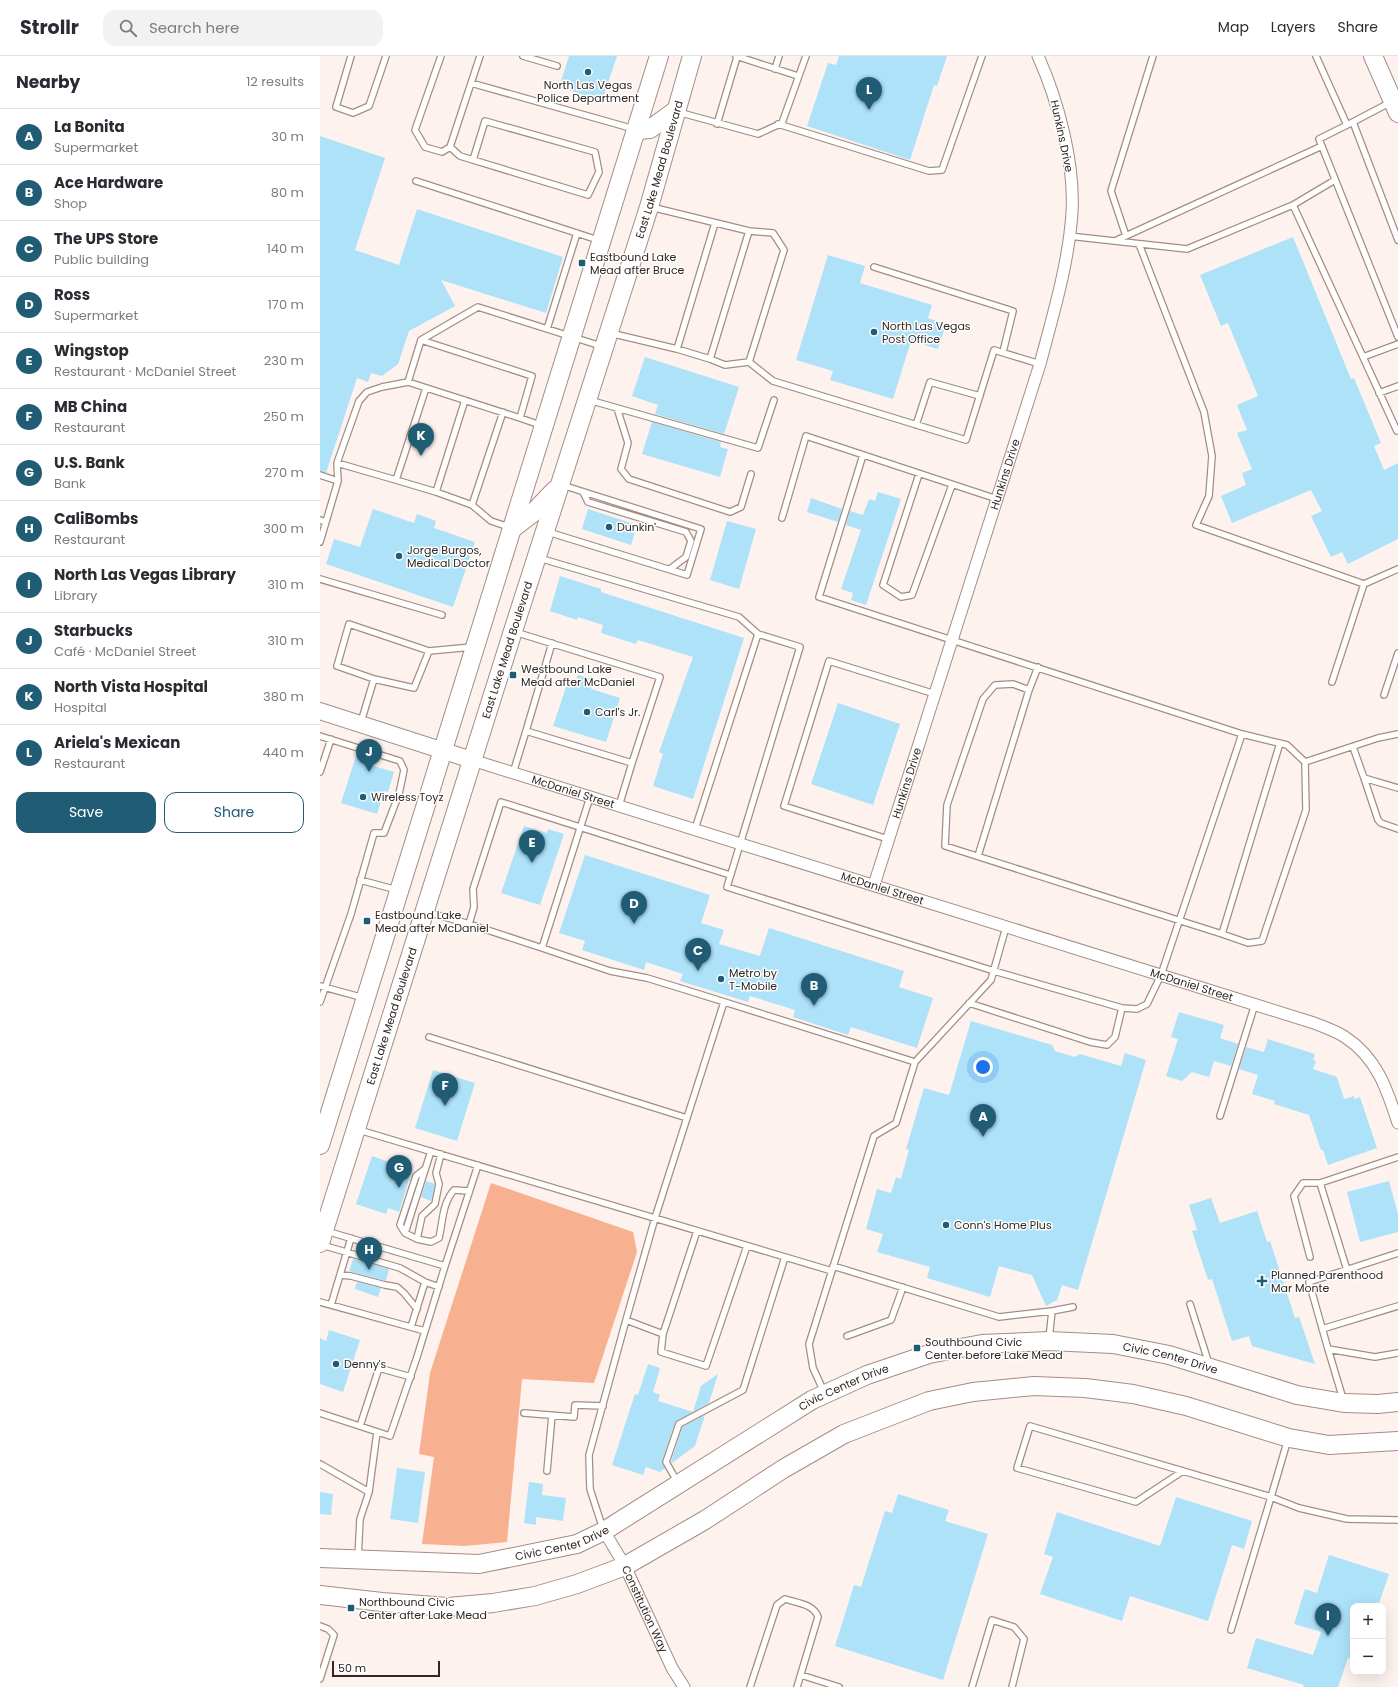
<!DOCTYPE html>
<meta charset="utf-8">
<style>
:root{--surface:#fff;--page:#f2f2f3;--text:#2b2b33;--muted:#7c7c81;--line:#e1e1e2;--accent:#205d74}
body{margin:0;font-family:Poppins,sans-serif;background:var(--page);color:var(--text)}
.controls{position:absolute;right:12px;bottom:12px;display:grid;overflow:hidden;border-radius:8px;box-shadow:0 4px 16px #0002}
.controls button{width:36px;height:36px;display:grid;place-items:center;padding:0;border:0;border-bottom:1px solid var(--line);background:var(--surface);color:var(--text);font:20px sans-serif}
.scale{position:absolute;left:12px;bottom:10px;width:108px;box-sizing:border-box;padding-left:4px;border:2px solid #302722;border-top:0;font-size:11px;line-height:14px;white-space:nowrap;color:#302722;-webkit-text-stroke:3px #fff;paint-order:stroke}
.you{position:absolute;left:663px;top:1011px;width:14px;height:14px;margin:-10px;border:3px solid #fff;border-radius:50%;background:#1a73e8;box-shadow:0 0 0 6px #1a73e833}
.badge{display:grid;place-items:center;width:26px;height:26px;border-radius:50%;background:var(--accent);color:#fff;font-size:13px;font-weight:700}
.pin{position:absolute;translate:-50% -33px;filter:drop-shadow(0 1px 2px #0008)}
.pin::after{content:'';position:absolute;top:21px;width:14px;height:12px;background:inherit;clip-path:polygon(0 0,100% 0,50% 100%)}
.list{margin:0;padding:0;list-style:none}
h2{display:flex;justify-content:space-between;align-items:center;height:52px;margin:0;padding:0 16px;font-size:17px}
h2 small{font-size:13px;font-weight:400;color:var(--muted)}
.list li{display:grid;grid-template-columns:26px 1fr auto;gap:12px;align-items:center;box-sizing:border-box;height:56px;padding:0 16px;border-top:1px solid var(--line)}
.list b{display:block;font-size:15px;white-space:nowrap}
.list p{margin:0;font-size:13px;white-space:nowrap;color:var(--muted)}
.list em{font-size:13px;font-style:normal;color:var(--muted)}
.actions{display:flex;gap:8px;padding:12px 16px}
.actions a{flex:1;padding:9px 0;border:1px solid var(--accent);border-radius:12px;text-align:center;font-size:14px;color:var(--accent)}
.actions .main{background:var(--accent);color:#fff}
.icon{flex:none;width:22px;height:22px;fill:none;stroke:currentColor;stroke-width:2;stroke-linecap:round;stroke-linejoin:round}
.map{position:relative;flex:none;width:1078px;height:1631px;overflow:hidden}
header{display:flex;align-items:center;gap:24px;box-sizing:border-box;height:56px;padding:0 20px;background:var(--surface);border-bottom:1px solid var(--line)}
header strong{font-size:19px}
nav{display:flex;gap:22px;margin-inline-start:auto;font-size:14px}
.search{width:280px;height:36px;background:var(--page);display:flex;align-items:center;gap:10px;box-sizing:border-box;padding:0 14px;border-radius:12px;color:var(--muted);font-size:15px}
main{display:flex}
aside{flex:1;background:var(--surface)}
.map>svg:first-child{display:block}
.green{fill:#f7b190}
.building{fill:#ade2f9}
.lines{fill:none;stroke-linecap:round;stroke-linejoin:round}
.lane-casing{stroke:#a58d82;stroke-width:8}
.street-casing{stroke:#a58d82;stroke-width:13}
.secondary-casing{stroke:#a58d82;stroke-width:18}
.primary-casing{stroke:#a58d82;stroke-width:20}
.lane{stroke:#fff;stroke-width:5.5}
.street{stroke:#fff;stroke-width:11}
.secondary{stroke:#fff;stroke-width:16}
.primary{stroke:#fff;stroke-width:18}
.poi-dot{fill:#205d74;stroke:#fff;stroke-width:1.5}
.labels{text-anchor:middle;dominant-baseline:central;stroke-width:3;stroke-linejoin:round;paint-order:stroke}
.poi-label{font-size:11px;fill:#302722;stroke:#fff;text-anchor:start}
.street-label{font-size:11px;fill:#302722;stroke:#fff}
</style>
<header>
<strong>Strollr</strong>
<div class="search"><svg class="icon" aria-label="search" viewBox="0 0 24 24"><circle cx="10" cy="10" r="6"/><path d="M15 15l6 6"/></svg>Search here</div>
<nav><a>Map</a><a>Layers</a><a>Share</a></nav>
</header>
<main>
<aside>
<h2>Nearby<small>12 results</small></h2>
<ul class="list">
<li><span class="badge">A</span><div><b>La Bonita</b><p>Supermarket</p></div><em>30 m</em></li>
<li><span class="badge">B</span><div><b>Ace Hardware</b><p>Shop</p></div><em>80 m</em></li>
<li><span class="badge">C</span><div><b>The UPS Store</b><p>Public building</p></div><em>140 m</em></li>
<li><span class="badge">D</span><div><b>Ross</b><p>Supermarket</p></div><em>170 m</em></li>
<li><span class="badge">E</span><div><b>Wingstop</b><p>Restaurant · McDaniel Street</p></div><em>230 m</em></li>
<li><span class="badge">F</span><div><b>MB China</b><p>Restaurant</p></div><em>250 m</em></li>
<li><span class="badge">G</span><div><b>U.S. Bank</b><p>Bank</p></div><em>270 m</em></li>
<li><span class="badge">H</span><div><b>CaliBombs</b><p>Restaurant</p></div><em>300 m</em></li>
<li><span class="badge">I</span><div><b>North Las Vegas Library</b><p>Library</p></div><em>310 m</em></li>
<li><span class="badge">J</span><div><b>Starbucks</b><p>Café · McDaniel Street</p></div><em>310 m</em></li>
<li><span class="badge">K</span><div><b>North Vista Hospital</b><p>Hospital</p></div><em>380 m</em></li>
<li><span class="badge">L</span><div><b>Ariela's Mexican</b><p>Restaurant</p></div><em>440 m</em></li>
</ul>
<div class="actions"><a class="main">Save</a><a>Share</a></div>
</aside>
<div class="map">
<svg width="1078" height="1631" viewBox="0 0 1078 1631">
<rect width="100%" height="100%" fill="#fdf2ee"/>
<path class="green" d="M171,1127L313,1176L317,1196L274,1327L202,1323L187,1486L145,1490L102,1488L114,1401L99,1398L110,1317Z"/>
<path class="building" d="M249,0H297L282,45L239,31Z
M519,0H627L617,30L614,29L590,104L487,70L508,7L516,9Z
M0,80L65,102L35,194L79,209L97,153L243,201L226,257L121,224L135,250L89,275L78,308L62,320L51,317L48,326L37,322L6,417L0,415Z
M973,181L1031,323L1034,322L1061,387L1054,390L1064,414L1078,407V483L1028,508L1022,496L1011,501L991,460L1002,455L991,434L912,467L901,440L926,429L922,417L932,413L917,377L927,374L917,349L938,340L908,267L901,270L880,219Z
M508,199L545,210L540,227L612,249L608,262L626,268L618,293L591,285L573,343L510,324L513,315L476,304Z
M325,301L419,331L404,378L335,358L338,349L312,340Z
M332,366L401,386L400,391L408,393L400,421L322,398Z
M558,436L581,443L546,549L531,544L533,537L521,533L541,474L526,469L530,455L543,459L549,443L555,445Z
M491,442L522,453L518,466L487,456Z
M53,453L94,467L97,458L116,465L114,472L155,486L133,551L6,508L14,483L40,491Z
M268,453L317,469L311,489L262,473Z
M407,465L436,473L419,533L390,524Z
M240,520L281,533V536L424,582L373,743L333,730L343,698L339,696L373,601L318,584L316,588L281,577L283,569L258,561L257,564L230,555Z
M258,619L274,624L271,633L300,642L286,686L233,670L248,625L255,627Z
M518,647L580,668L553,749L491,728Z
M36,700L56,706L54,710L74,716L68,736L64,735L57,758L21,747Z
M204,770L227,777L228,773L244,778L220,849L181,837Z
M265,799L390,839L381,867L404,874L399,888L440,900L449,872L584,915L579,931L613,942L597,992L531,971L528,979L473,961L475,954L430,940L428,946L360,925L363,918L326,906L324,914L262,894L265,885L239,877Z
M859,956L904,969L900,982L918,988L911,1010L894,1005L889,1021L872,1016L862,1025L846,1020L858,983L851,981Z
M651,965L732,989L735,995L755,1001L760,998L801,1010L805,997L826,1004L758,1234L742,1229L737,1244L726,1250L712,1219L679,1210L670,1241L607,1222L610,1211L557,1196L563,1178L546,1173L557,1133L571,1137L576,1121L581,1123L589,1094L586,1093L604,1032L629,1039Z
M948,983L995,998L993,1004L996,1005L993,1013L1017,1021L1024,1043L1034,1040V1043L1040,1041L1057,1092L1008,1109L1003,1094H1001L989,1059L954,1048L955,1045L932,1038L938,1019L919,1013L926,991L944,996Z
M113,1014L155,1027L137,1085L95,1072Z
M52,1100L92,1114L79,1156L68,1152L66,1158L36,1148Z
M106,1125L115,1128L111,1145L101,1141Z
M1069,1125L1078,1158V1176L1040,1186L1027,1136Z
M891,1142L900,1167L937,1155L947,1186L950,1185L975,1262L979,1261L995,1308L932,1290L929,1280L912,1285L892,1223L888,1224L872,1175L877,1174L869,1149Z
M33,1203L69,1213L66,1225L29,1215Z
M37,1226L61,1232L58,1241L35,1233Z
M9,1274L40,1284L23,1336L0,1328V1282L6,1285Z
M328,1308L340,1312L333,1336L340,1339L338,1345L373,1356L355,1367L342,1405L345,1412L340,1416L326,1411L323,1419L292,1409L315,1338L318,1339Z
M398,1318L389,1347L373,1356L381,1330Z
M385,1359L375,1390L352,1407L351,1406L362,1371Z
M77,1412L105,1416L98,1467L70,1463Z
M209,1426L223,1428L222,1439L246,1442L243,1465L216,1461V1469L204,1467Z
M0,1436L13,1438L11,1459L0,1458Z
M578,1438L629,1454L625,1465L668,1478L623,1624L515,1590L534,1529L541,1531L565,1455L572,1457Z
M856,1441L932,1465L924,1493L912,1489L888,1565L810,1540L802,1565L720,1538L733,1501L724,1498L737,1456L840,1490Z
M1009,1499L1069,1518L1058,1550H1033V1603L1028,1602L1018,1631H983L984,1629L927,1612L936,1582L993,1599L1001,1576L974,1568L985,1533L997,1537Z"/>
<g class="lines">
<defs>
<path id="lane" d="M31,0L16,51L33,57L49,50L66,0
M121,0L95,74L105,91L122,96L130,91L160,0
M203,0L237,10
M416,0L478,20
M996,0L1027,69
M455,13L459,0
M151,27L314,73
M358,56L438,78L462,67L486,0
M1033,66L1071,46
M397,68L417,1
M458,68L609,115L622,114L662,0
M130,91L140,100L268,139L279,116L275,96L165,65L153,104
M1015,124L973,149L1043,301
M96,125L278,184
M331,151L429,175L453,177L464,194L429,306L405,309L390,303L429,175
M749,180L867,193L973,149
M806,180L791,135L833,0
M797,184L1002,90
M1078,184L1033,66L999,83L1078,281
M819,188L884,356L892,400L889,440L876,469L1044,528
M554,211L693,255L683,296
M227,273L257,177
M290,277L357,293L390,303
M101,284L212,320L200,362L88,326Z
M101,284L158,251L281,290
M1078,288L1043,301L1077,375H1078
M357,293L395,167
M429,306L453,325L646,384L674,294L720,308
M106,332L76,424L116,436
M1059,337L1078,330
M145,344L116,436L152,449L183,356
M269,344L438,392L454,344
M297,352L308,387L301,413L309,423L410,456L421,451L431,418
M200,362L223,370
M596,369L610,326L660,340
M543,399L499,541L922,678
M17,407L76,424
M599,418L563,529L581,541L592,539L632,429
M0,419L18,425L0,486
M18,425L17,407L39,345L47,336L62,331L88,326
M263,436L268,446L366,476L371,485L366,501L350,513
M152,449L171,465L189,471
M462,462L486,380L677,443
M0,464L6,466
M228,476L367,519L381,473L242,429
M219,502L419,561L438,578
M0,523L122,559
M195,576L340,621L312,707L206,675L232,587
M109,595L152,591
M718,611L709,634L693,628L675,629L663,643L627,749L625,790L902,878
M1012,626L1044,528L1078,513
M1064,639L1078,597
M41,666L54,623L94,632L109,595L29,568L17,610L54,623
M0,680L80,705L84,714L79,738L64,777H54L31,858L0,946
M960,687L902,878L928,887L942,885L986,754L985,706
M1033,691L1044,722
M0,716L11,683
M193,717L206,675
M1078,732L1044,722L1058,764L1061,767L1078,773
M270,741L222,892L290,915L327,922L363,933L595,1006L671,924L686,871
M299,750L312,707
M375,773L438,578L480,591L407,831L674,915L802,952L817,953L827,948L841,919L922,678L967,689L985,706L1058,682L1078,678
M568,783L464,750L509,605L615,638
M658,800L709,634
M40,824L77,834
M107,856L149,868
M222,892L149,868L154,851L153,833L181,746L410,819
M0,930L44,942
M404,946L335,1162L306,1264L343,1278L341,1296L386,1310L427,1190
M649,947L770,986L787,989L795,981L802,952
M109,981L367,1062
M900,1060L935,948
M39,1074L512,1215
M121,1098L116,1117L119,1128L115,1148L102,1160L97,1183L111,1186L119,1182C123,1165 122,1148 134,1134L149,1135
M1000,1127L1078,1101
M6,1175L125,1210L158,1109
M85,1177L80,1169L96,1120L105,1113
M97,1183L85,1177L111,1095
M2,1189L80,1212L105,1226L119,1231
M1078,1197L989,1226L1008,1293L1055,1301L1078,1297
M990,1201L974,1140L983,1127H1000L1027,1214
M513,1210L679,1261L732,1255
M20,1219L31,1220L65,1229L77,1231L84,1237L97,1253
M0,1246L105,1275
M870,1248L889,1308
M11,1249L31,1182
M91,1271L105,1226
M1002,1273L1078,1250
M343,1278L377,1175
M527,1280L571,1264L583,1231
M729,1283L732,1255L753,1251
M1008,1293L1023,1343
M504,1336L493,1312L489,1288L554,1080L576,1067L595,1006
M0,1357L70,1380L97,1301L125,1210
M204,1357L254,1361L255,1349L283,1350
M40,1370L59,1312L91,1321
M968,1383L951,1441L979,1452L1027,1463L1078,1464
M0,1408L49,1436
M227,1415L232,1359
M863,1415L816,1446L697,1412L710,1370L951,1441L911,1574
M358,1427L346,1406L359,1368L423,1334L465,1201
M283,1473L270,1433L269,1399L306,1264
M38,1502L40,1463L49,1436L57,1376
M0,1570L8,1573L14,1579L0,1623
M481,1619L519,1631
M430,1631L457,1549L465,1543C477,1547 494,1548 498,1561L477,1631
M652,1631L672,1564L694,1571L704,1583L692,1631"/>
<g id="street">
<path id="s1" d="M152,704L994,967C1004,971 1016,975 1025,981C1057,1002 1067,1033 1078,1067"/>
<path id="s2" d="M554,829L720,308C733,259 749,206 752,156C755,108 738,44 718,0"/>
<path id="s3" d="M284,1475L305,1510L352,1612L364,1631"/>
</g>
<path id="secondary" d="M0,655L152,704"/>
<g id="primary">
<path d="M1053,0L1078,57"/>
<path d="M317,74L330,73L355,55"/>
<path d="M193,472L214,456L235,434"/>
<path d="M0,1089L339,0"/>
<path id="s4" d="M0,1187L193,575L329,151L372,0"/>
<path id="s5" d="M0,1502L159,1508L257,1488L284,1475L492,1344L547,1319L609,1298L662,1288L729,1285L793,1288L849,1299L977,1339L1024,1347L1058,1348L1078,1346"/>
<path d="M0,1539L62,1546L128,1551L173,1547L215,1540L257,1528L305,1510L385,1464L463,1413L524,1378L609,1345L653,1336L714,1330L765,1332L813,1338L866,1350L969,1382L1009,1389L1078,1385"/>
</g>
</defs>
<use href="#lane" class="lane-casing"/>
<use href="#street" class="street-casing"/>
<use href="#secondary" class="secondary-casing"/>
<use href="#primary" class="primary-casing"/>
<use href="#lane" class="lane"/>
<use href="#street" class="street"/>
<use href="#secondary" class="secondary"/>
<use href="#primary" class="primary"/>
</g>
<g class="poi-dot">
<circle cx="268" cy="16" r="4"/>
<rect x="258" y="203" width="8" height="8" rx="2"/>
<circle cx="554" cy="276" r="4"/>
<circle cx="289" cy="471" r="4"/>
<circle cx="79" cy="500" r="4"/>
<rect x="189" y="615" width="8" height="8" rx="2"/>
<circle cx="267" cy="656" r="4"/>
<circle cx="43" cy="741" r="4"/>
<rect x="43" y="861" width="8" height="8" rx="2"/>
<circle cx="401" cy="923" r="4"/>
<circle cx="626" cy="1169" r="4"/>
<path d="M940 1219h4v4h4v4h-4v4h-4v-4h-4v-4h4z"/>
<rect x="593" y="1288" width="8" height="8" rx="2"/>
<circle cx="16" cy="1308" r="4"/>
<rect x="27" y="1548" width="8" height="8" rx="2"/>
</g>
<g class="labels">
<g class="poi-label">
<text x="268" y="29" text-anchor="middle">North Las Vegas<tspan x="268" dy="13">Police Department</tspan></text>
<text x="270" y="201">Eastbound Lake<tspan x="270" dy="13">Mead after Bruce</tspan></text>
<text x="562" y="270">North Las Vegas<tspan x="562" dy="13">Post Office</tspan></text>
<text x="297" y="471">Dunkin'</text>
<text x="87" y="494">Jorge Burgos,<tspan x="87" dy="13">Medical Doctor</tspan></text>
<text x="201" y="613">Westbound Lake<tspan x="201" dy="13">Mead after McDaniel</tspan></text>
<text x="275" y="656">Carl's Jr.</text>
<text x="51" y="741">Wireless Toyz</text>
<text x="55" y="859">Eastbound Lake<tspan x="55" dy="13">Mead after McDaniel</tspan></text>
<text x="409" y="917">Metro by<tspan x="409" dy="13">T-Mobile</tspan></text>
<text x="634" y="1169">Conn's Home Plus</text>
<text x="951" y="1219">Planned Parenthood<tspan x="951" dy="13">Mar Monte</tspan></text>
<text x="605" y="1286">Southbound Civic<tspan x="605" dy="13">Center before Lake Mead</tspan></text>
<text x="24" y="1308">Denny's</text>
<text x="39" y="1546">Northbound Civic<tspan x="39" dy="13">Center after Lake Mead</tspan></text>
</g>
<g class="street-label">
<text transform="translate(742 80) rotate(78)">Hunkins Drive</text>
<text stroke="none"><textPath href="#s4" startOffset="1126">East Lake Mead Boulevard</textPath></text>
<text stroke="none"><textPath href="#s2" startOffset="431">Hunkins Drive</textPath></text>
<text stroke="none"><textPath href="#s4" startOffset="622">East Lake Mead Boulevard</textPath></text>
<text stroke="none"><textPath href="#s2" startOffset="107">Hunkins Drive</textPath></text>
<text stroke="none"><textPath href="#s1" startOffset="106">McDaniel Street</textPath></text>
<text stroke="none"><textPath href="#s1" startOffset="430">McDaniel Street</textPath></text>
<text stroke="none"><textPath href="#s1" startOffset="754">McDaniel Street</textPath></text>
<text stroke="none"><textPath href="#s4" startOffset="238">East Lake Mead Boulevard</textPath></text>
<text stroke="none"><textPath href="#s5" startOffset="905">Civic Center Drive</textPath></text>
<text stroke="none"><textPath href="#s5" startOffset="569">Civic Center Drive</textPath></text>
<text stroke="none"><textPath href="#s5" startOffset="245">Civic Center Drive</textPath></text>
<text stroke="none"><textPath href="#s3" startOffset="88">Constitution Way</textPath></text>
</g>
</g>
</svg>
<div class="controls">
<button>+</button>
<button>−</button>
</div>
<div class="scale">50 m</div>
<div class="you"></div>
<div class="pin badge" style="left:663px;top:1081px">A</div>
<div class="pin badge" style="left:494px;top:950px">B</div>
<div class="pin badge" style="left:378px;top:915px">C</div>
<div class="pin badge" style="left:314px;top:868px">D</div>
<div class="pin badge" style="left:212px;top:807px">E</div>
<div class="pin badge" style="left:125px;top:1050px">F</div>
<div class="pin badge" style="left:79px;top:1132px">G</div>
<div class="pin badge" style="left:49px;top:1214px">H</div>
<div class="pin badge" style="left:1008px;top:1580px">I</div>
<div class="pin badge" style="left:49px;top:716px">J</div>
<div class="pin badge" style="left:101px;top:400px">K</div>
<div class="pin badge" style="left:549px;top:54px">L</div>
</div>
</main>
